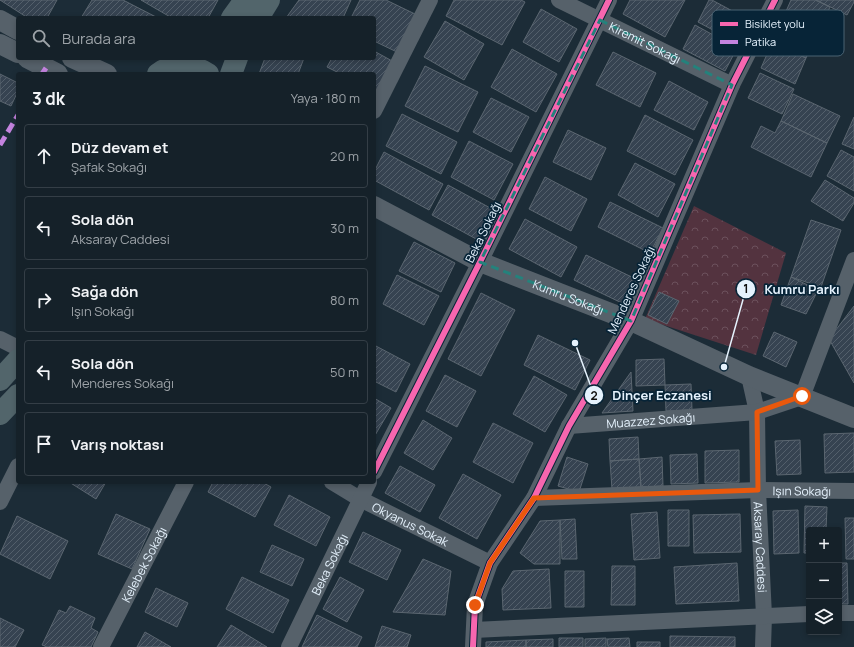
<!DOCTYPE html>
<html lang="tr">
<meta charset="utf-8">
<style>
:root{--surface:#152129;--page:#222e35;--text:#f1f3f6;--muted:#9da3a8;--line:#343e46}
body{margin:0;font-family:Manrope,sans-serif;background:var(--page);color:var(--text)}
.controls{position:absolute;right:12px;bottom:12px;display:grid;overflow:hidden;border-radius:4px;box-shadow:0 2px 6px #0003}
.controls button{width:36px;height:36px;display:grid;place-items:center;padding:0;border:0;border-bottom:1px solid var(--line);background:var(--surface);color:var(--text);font:20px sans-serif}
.stop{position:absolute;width:12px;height:12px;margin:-9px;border:3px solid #ea580c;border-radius:50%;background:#fff}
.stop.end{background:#ea580c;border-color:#fff;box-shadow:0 1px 4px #0008}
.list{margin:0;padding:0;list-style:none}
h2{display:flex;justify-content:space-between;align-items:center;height:52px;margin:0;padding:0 16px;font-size:17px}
h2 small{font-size:13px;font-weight:400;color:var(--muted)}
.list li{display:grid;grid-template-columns:26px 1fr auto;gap:12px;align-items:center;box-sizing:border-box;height:64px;margin:0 8px 8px;padding:0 8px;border:1px solid var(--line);border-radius:4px}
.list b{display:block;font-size:15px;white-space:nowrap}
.list p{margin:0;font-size:13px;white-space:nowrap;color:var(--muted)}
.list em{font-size:13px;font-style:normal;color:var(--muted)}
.icon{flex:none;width:22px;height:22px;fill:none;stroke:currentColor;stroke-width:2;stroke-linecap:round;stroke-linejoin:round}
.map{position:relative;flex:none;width:854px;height:647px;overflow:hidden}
.search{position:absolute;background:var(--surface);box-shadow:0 2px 6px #0003;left:16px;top:16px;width:360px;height:44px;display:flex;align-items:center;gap:10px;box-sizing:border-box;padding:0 14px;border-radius:4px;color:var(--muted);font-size:15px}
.panel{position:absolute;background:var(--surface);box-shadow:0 2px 6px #0003;left:16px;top:72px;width:360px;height:412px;border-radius:4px}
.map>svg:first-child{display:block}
.park{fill:url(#park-crowns)}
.building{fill:url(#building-hatch);stroke:#5b6670}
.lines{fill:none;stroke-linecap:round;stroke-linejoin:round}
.minor{stroke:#56616a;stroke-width:16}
.tertiary{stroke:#56616a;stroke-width:20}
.primary{stroke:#52656b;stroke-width:22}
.quiet{stroke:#c483df;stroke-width:5;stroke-dasharray:10 5;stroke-linecap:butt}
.cycleway-casing{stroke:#072437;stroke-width:8}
.cycleway{stroke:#f766af;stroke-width:6}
.route{stroke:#ea580c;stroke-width:5}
.marked{fill:none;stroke:#24827c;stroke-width:3;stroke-dasharray:8 5;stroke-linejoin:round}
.labels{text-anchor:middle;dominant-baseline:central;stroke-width:3.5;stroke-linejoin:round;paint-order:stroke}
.street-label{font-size:12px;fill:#e5f2fd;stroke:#072437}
.key{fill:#072437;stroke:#4a6272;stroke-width:1}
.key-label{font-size:11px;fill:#e5f2fd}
.leader{fill:none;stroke:#e5f2fd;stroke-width:1.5}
.callout-dot{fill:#e5f2fd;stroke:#072437;stroke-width:1.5}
.mark-label{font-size:12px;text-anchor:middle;font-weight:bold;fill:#111}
.callout-label{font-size:13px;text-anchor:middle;font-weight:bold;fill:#e5f2fd;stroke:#072437;stroke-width:3.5;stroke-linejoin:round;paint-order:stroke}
</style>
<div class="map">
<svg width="854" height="647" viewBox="0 0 854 647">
<defs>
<pattern id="park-crowns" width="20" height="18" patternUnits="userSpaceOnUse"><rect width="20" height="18" fill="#53333f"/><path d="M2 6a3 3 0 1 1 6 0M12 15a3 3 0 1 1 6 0" fill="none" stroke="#6c515c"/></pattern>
<pattern id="building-hatch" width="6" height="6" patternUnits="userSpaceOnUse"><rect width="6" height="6" fill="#364351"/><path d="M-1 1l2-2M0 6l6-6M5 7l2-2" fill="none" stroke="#535f6b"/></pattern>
</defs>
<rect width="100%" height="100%" fill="#1c2c37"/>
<path class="park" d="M694,206L786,253L756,355L645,319Z"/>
<path class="building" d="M0,0H57L47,18H28Z
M92,0H123L158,18H81Z
M141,0H218L208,18H172Z
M299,0H351L343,18H286Z
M360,0H386L415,14L397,52L374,41V18H351Z
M454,0H521L525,2L502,45L446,16Z
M630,0H685L665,37L623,14Z
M709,0H712L751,21L739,44L698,22Z
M791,0H815L830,7L806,58L772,43Z
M816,0H854V2L847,15Z
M541,9L577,29L559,62L523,42Z
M445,21L484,44L464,80L424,57Z
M695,25L737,48L725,71L683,49Z
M772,43L806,58L795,84L761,68Z
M512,49L557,74L536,112L491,87Z
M374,51L394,62L377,93L374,91V74H341L327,67L332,58H374Z
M613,52L656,73L640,107L596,85Z
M265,58H304L298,74H259Z
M425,66L478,92L458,132L405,106Z
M760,73L794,89L782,114L748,98Z
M0,74L18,83V91L11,106L0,101Z
M669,81L708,102L694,130L654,110Z
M793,94L840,116L827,143L781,121Z
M491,98L529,117L511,152L473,132Z
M402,114L457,142L441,174L386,146Z
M645,115L693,140L675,175L627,151Z
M854,117V149L842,144Z
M781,121L827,143L811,177L751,147L761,126L775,133Z
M568,130L606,148L591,180L553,162Z
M469,141L513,164L494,200L451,177Z
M841,150L854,157V191L827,176Z
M384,152L443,184L429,210L374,180V172Z
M635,163L675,184L658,217L618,195Z
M545,177L587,199L571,231L529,209Z
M825,180L854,198V203L843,221L811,201Z
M448,185L494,210L478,240L432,215Z
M610,202L663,228L650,253L598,227Z
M525,219L577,247L561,277L509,249Z
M811,220L841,230L821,287L791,277Z
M414,242L455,263L441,292L399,271Z
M586,255L638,280L626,305L574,280Z
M397,275L439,296L424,325L383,304Z
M791,277L818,290L806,314L781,305Z
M659,292L679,301L667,324L648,315Z
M481,293L515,310L481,376L448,359Z
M854,306V383L829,339Z
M774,332L797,342L786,367L763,356Z
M538,335L590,360L575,390L524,365Z
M374,345L410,364L396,392L374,381Z
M664,359L665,385L636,386V360Z
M631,372L633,411L602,413Z
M445,375L476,391L457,427L426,411Z
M534,376L567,395L545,432L513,414Z
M691,384L692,410L666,411L665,385Z
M374,398L391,408L374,437Z
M423,420L452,438L433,470L404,453Z
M493,423L533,443L513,483L473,462Z
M854,433V472L825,473L824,434Z
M638,437L639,459L610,461L609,439Z
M800,440L801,474L777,475L775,441Z
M739,450V482L705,483V451Z
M697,454L698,483L671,484L670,455Z
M567,457L588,464L579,492L558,486Z
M662,457L663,486L641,487L639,459Z
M639,459L641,487L612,489L610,461Z
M400,466L435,485L420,512L385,493Z
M463,474L501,495L477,539L439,518Z
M69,482H106L96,499Z
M213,482H262L271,487L255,517L208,492Z
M289,495L330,517L316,546L274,525Z
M805,506L827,507L826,530H809V553H804Z
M668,510H689V546H668Z
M798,510L799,553L774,554L773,511Z
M657,512L660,558L634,560L631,514Z
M116,514L150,529L132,569L98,554Z
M740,514L741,552L694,553L693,515Z
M17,516L68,541L50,579L0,554Z
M845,518H854V559H846Z
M575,519L577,559H562L560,520Z
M560,520V564H534L520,553L540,521Z
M363,532L401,550L387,580L349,562Z
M272,545L304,559L292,586L260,572Z
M423,559L451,571L445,615L393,612Z
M737,563L739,601L676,604L674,567Z
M839,563H847L848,604H839Z
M612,566H635V605H611Z
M549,569L551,608L503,610L502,589L513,571Z
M565,571H584V607H565Z
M242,577L289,600L273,633L226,609Z
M340,577L364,590L347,622L323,609Z
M156,588L188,603L177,627L145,612Z
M70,606L95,618L91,628L98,632L91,647H47L42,645L59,610L66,613Z
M317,615L362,637L357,647H302Z
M0,618L24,630L15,647H0Z
M231,625L267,647H217Z
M382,626L411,635L407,647H375Z
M145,632L171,647H137Z
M670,636L735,637V647H670Z
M559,638H583V647H559Z
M606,638V647H585V639Z
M629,638L630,647H608L607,639Z
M553,639V647H526V640Z
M526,640V647H486V642Z
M637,642H660V647H637Z"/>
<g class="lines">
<g class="minor">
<path id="s1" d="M559,0L732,85"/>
<path d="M374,111L430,0"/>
<path d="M0,339L18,348"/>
<path id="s2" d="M749,376L757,412L758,490L764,616L763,647"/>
<path id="s3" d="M569,426L757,412L802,397L854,260"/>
<path d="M374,472L480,262L609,0"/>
<path id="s4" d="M332,482L360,499L490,563"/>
<path id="s5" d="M534,498L758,490L854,491"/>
<path d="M0,502L18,466"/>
<path d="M839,613H854"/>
<path d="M474,630L809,614"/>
<path id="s6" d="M101,647L186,482"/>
<path id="s7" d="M289,647L369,482"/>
<path d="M473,647L475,605L490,563L534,498L569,426L631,321L732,85L775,0"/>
</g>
<g class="tertiary">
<path d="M0,20L18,30"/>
<path d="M0,44L18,53"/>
<path d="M27,58L58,74"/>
<path d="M72,58L107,74"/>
<path id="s8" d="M374,206L480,262L631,321L749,376L854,418"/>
</g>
<path class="primary" d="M232,18L245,0
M258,18L269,0
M158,74C172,63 194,64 208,74
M231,74L237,58
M0,380L18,360
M0,414L18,395"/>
<path class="quiet" d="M42,74L46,68
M0,145L18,115"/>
<defs>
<path id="cycleway" d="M374,472L480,262L609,0
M473,647L475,605L490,563L534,498L569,426L631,321L732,85L775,0"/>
</defs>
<use href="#cycleway" class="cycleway-casing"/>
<use href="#cycleway" class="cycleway"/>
</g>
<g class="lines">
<path class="route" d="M475,605L490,563L534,498L758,490L757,412L802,396"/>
</g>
<path class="marked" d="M600,20L732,85L631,321L480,262Z"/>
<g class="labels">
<g class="street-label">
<text stroke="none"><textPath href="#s1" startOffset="96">Kiremit Sokağı</textPath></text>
<text transform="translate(483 232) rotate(-64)">Beka Sokağı</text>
<text transform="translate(631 290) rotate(-65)">Menderes Sokağı</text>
<text stroke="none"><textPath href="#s8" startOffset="215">Kumru Sokağı</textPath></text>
<text stroke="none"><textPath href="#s3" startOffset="82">Muazzez Sokağı</textPath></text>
<text stroke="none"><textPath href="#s5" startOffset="268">Işın Sokağı</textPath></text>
<text stroke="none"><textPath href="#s4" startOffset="89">Okyanus Sokak</textPath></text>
<text stroke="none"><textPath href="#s2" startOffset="172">Aksaray Caddesi</textPath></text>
<text stroke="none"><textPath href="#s6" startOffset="93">Kelebek Sokağı</textPath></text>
<text stroke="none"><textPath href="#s7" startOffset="92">Beka Sokağı</textPath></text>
</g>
</g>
<rect x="712" y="10" width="132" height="46" rx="6" class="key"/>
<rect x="720" y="22" width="18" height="4" fill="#f766af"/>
<rect x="720" y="40" width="18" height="4" fill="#c483df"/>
<g class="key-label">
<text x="745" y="28">Bisiklet yolu</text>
<text x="745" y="46">Patika</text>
</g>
<path class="leader" d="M724 367L746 289M575 343L594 395"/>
<g class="callout-dot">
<circle cx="724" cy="367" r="4"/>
<circle cx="575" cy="343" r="4"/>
<circle cx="746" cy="289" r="10"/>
<circle cx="594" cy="395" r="10"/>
</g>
<g class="mark-label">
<text x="746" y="293">1</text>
<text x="594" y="400">2</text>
</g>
<g class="callout-label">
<text x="802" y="294">Kumru Parkı</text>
<text x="662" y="400">Dinçer Eczanesi</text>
</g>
</svg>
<div class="controls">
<button>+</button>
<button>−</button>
<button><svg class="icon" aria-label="layers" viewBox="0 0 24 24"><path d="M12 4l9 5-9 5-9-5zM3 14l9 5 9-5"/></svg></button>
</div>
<div class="stop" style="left:802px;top:396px"></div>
<div class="stop end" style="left:475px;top:605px"></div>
<div class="search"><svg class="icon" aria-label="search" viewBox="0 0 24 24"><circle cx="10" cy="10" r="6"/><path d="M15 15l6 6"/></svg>Burada ara</div>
<section class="panel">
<h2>3 dk<small>Yaya · 180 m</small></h2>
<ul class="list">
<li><svg class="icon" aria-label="ahead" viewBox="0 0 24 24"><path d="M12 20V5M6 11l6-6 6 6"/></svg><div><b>Düz devam et</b><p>Şafak Sokağı</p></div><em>20 m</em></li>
<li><svg class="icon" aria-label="left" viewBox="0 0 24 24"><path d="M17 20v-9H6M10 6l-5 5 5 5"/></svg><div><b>Sola dön</b><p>Aksaray Caddesi</p></div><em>30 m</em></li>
<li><svg class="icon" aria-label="right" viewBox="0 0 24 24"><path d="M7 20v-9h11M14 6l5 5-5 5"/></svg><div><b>Sağa dön</b><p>Işın Sokağı</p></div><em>80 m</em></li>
<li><svg class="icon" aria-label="left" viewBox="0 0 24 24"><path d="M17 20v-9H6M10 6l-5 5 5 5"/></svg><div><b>Sola dön</b><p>Menderes Sokağı</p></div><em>50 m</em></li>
<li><svg class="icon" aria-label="arrive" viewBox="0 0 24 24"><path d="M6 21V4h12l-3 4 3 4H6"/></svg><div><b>Varış noktası</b></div></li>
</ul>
</section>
</div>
